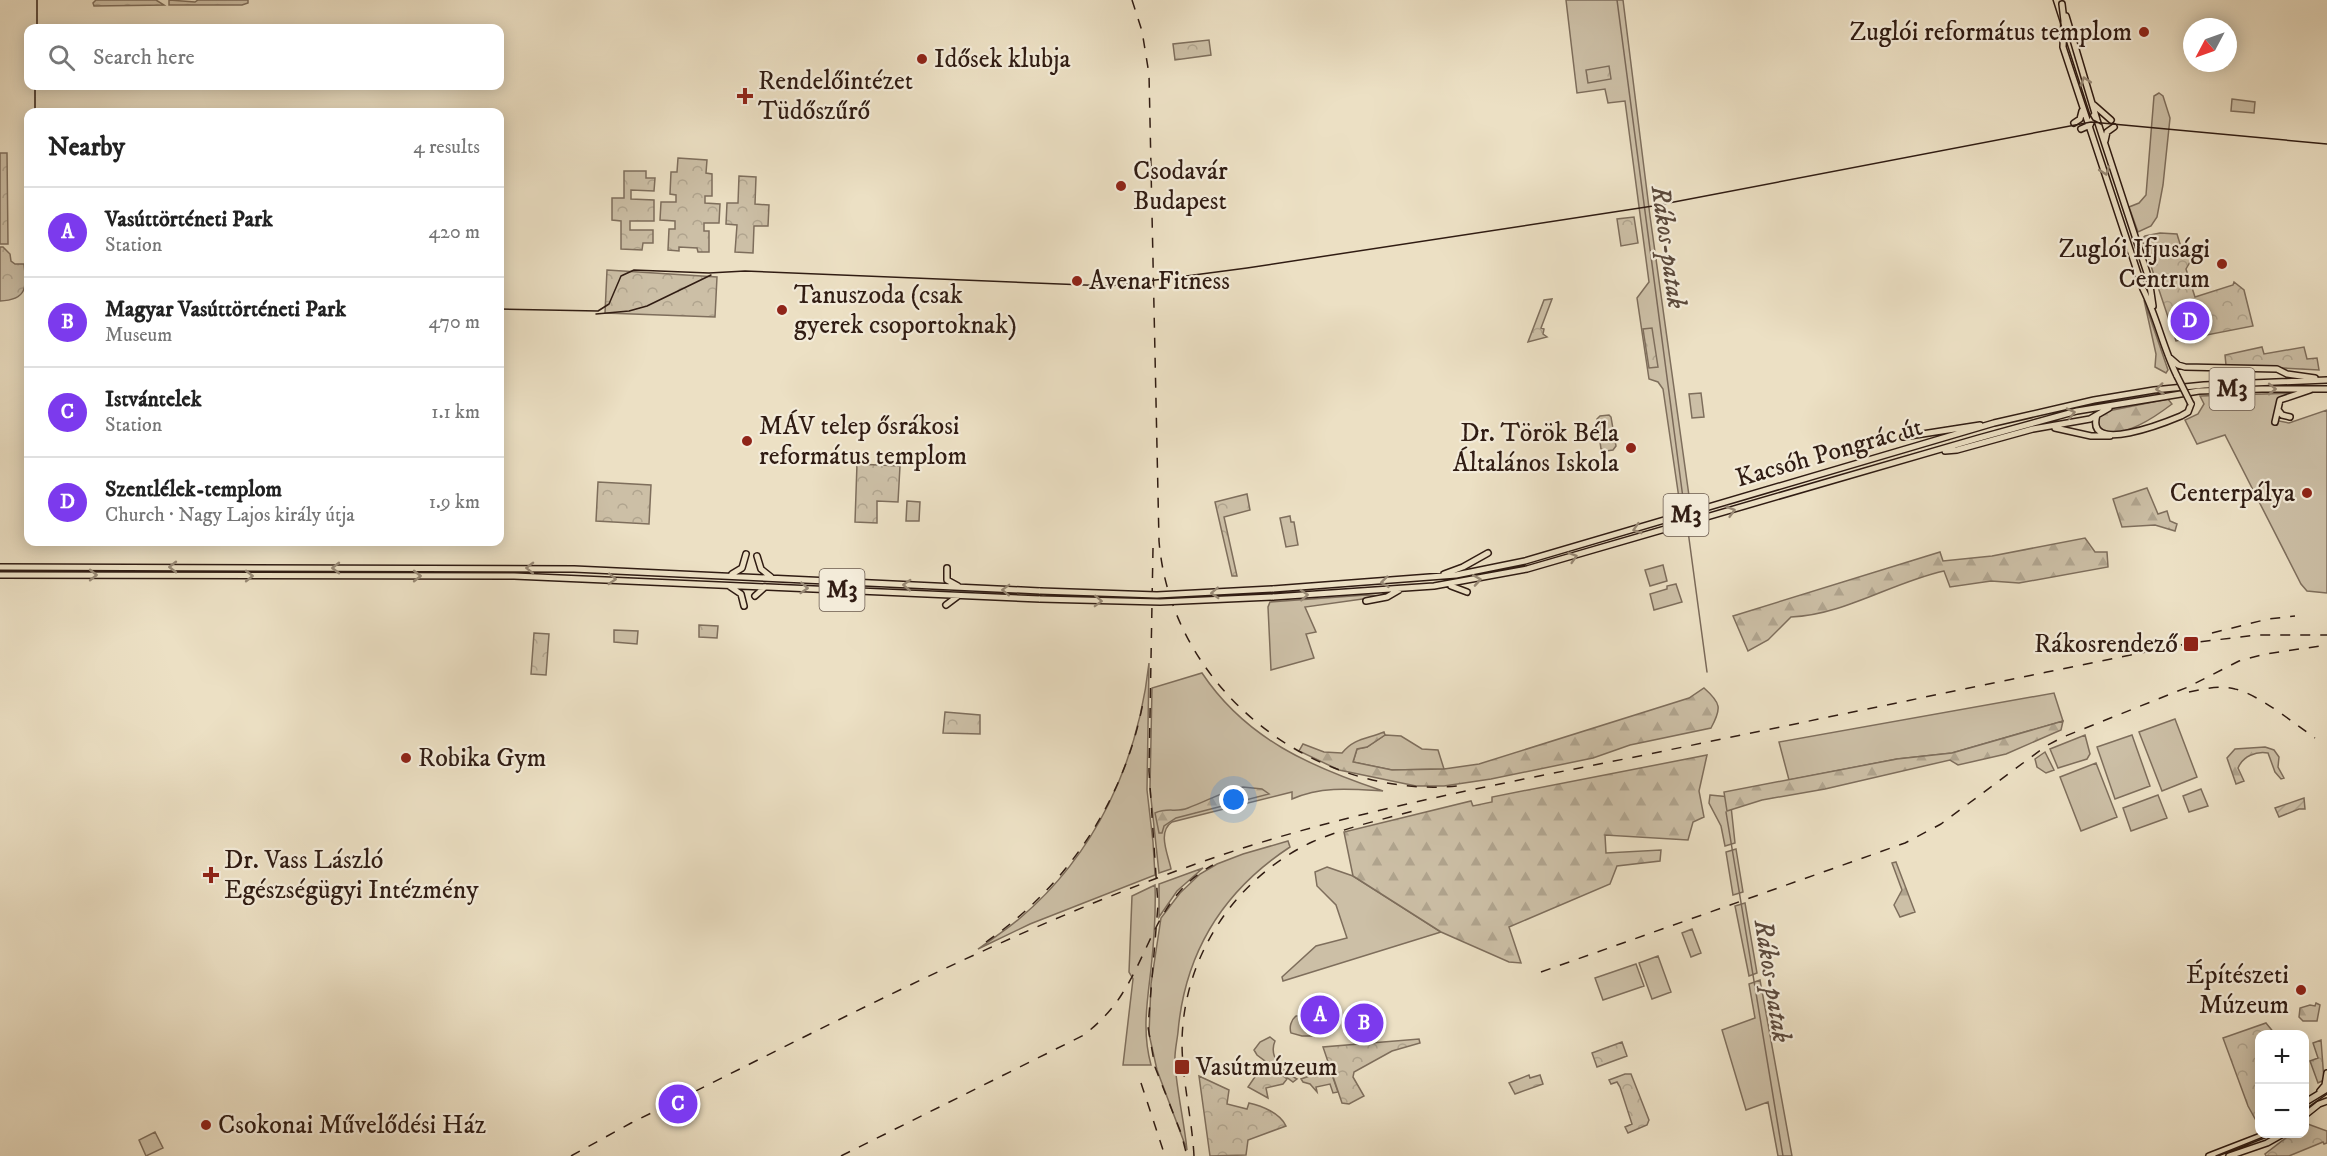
<!DOCTYPE html>
<meta charset="utf-8">
<style>
:root{--surface:#fff;--page:#f6f6f6;--text:#222;--muted:#767676;--line:#e0e0e0;--accent:#7c3aed}
body{margin:0;font-family:"IM FELL DW Pica",serif;background:var(--page);color:var(--text)}
.controls{position:absolute;right:18px;bottom:18px;display:grid;overflow:hidden;border-radius:12px;box-shadow:0 3px 15px #0003}
.controls button{width:54px;height:54px;display:grid;place-items:center;padding:0;border:0;border-bottom:2px solid var(--line);background:var(--surface);color:var(--text);font:30px sans-serif}
.compass{position:absolute;left:2183px;top:18px;width:54px;height:54px;border-radius:50%;background:var(--surface);box-shadow:0 3px 15px #0003;rotate:229deg}
.you{position:absolute;left:1234px;top:800px;width:21px;height:21px;margin:-15px;border:4px solid #fff;border-radius:50%;background:#1a73e8;box-shadow:0 0 0 9px #1a73e833}
.badge{display:grid;place-items:center;width:39px;height:39px;border-radius:50%;background:var(--accent);color:#fff;font-size:20px;font-weight:700}
.pin{position:absolute;translate:-50% -50%;border:3px solid #fff;box-shadow:0 2px 6px #0006}
.list{margin:0;padding:0;list-style:none}
h2{display:flex;justify-content:space-between;align-items:center;height:78px;margin:0;padding:0 24px;font-size:26px}
h2 small{font-size:20px;font-weight:400;color:var(--muted)}
.list li{display:grid;grid-template-columns:39px 1fr auto;gap:18px;align-items:center;box-sizing:border-box;height:90px;padding:0 24px;border-top:2px solid var(--line)}
.list b{display:block;font-size:22px;white-space:nowrap}
.list p{margin:0;font-size:20px;white-space:nowrap;color:var(--muted)}
.list em{font-size:20px;font-style:normal;color:var(--muted)}
.icon{flex:none;width:33px;height:33px;fill:none;stroke:currentColor;stroke-width:2;stroke-linecap:round;stroke-linejoin:round}
.map{position:relative;flex:none;width:2327px;height:1156px;overflow:hidden}
.search{position:absolute;background:var(--surface);box-shadow:0 3px 15px #0003;left:24px;top:24px;width:480px;height:66px;display:flex;align-items:center;gap:15px;box-sizing:border-box;padding:0 21px;border-radius:12px;color:var(--muted);font-size:22px}
.panel{position:absolute;background:var(--surface);box-shadow:0 3px 15px #0003;left:24px;top:108px;width:480px;height:438px;border-radius:12px}
.map>svg:first-child{display:block}
.grass{fill:#ccbfa6;stroke:#7e6e5c;stroke-width:1.5}
.forest{fill:url(#forest-firs);stroke:#7e6e5c;stroke-width:1.5}
.park{fill:url(#park-crowns);stroke:#7e6e5c;stroke-width:1.5}
.garden{fill:url(#garden-furrows);stroke:#7e6e5c;stroke-width:1.5}
.lines{fill:none;stroke-linecap:round;stroke-linejoin:round}
.stream{stroke:#7a6959;stroke-width:1.5}
.major-casing{stroke:#301c13;stroke-width:8}
.major{stroke:#ece0c4;stroke-width:5}
.tram{stroke:#301c13;stroke-width:1.5}
.rail{stroke:#301c13;stroke-width:1.5;stroke-dasharray:10 10;stroke-linecap:butt}
.major-bridge-casing{stroke:#301c13;stroke-width:8;stroke-linecap:butt}
.major-bridge{stroke:#ece0c4;stroke-width:5}
.oneway{stroke:#978874}
.poi-dot{fill:#8f2418;stroke:#f3ebd9;stroke-width:2}
.labels{text-anchor:middle;dominant-baseline:central;stroke-width:4.5;stroke-linejoin:round;paint-order:stroke}
.shield{fill:#f3ebd9;stroke:#6a5a4e;stroke-width:1.5}
.shield-label{font-size:24px;font-weight:bold;fill:#301c13}
.poi-label{font-size:26px;fill:#301c13;stroke:#f3ebd9;text-anchor:start}
.street-label{font-size:26px;fill:#301c13;stroke:#f3ebd9}
.water-label{font-size:27px;font-style:italic;fill:#5b493c;stroke:#f3ebd9}
</style>
<div class="map">
<svg width="2327" height="1156" viewBox="0 0 2327 1156">
<defs>
<pattern id="forest-firs" width="22" height="20" patternUnits="userSpaceOnUse" patternTransform="scale(1.5)"><rect width="22" height="20" fill="#ccbfa6"/><path d="M5 1l3.5 6h-7zM16 11l3.5 6h-7z" fill="#b0a48e"/></pattern>
<pattern id="park-crowns" width="20" height="18" patternUnits="userSpaceOnUse" patternTransform="scale(1.5)"><rect width="20" height="18" fill="#ccbfa6"/><path d="M2 6a3 3 0 1 1 6 0M12 15a3 3 0 1 1 6 0" fill="none" stroke="#b0a48e"/></pattern>
<pattern id="garden-furrows" width="10" height="10" patternUnits="userSpaceOnUse" patternTransform="scale(1.5)"><rect width="10" height="10" fill="#ccbfa6"/><path d="M-1 1l2-2M0 10L10 0M9 11l2-2" fill="none" stroke="#b0a48e"/></pattern>
</defs>
<rect width="100%" height="100%" fill="#ece0c4"/>
<filter id="stains"><feTurbulence type="fractalNoise" baseFrequency=".00333" numOctaves="4"/><feColorMatrix values="0 0 0 0 .2 0 0 0 0 .09 0 0 0 0 .02 0 0 0 .5 -.17"/></filter>
<radialGradient id="worn" r=".72"><stop offset=".6" stop-color="#630" stop-opacity="0"/><stop offset="1" stop-color="#630" stop-opacity=".3"/></radialGradient>
<path class="grass" d="M1566,0H1623L1650,216L1690,503L1680,505L1663,389L1658,382L1649,379L1637,298L1649,282L1625,101L1608,103L1605,89L1577,93Z
M2159,93L2163,96L2170,118L2163,185L2157,217L2151,226L2138,232L2129,207L2139,203L2146,195L2154,96Z
M2232,99L2255,102L2254,113L2231,111Z
M2144,300L2168,370L2166,373L2155,367L2156,354Z
M1701,393L1704,417L1692,418L1689,394Z
M2292,393L2280,398L2274,420L2289,423L2327,410V593L2307,591L2301,584L2225,435L2197,444L2185,420L2198,414L2204,404L2200,396Z
M1609,415L1611,417L1616,446L1613,450L1606,451L1601,449L1597,419L1600,416Z
M907,501L920,502L919,521H906Z
M1290,516L1291,522H1294L1298,545L1286,547L1280,518Z
M1663,565L1667,581L1650,586L1645,570Z
M1676,584L1682,602L1654,610L1650,594L1667,589V586Z
M1366,595L1384,596L1305,607L1316,632L1306,634L1314,658L1271,670L1268,607L1270,602Z
M614,630L638,631L637,644L614,642Z
M1149,663L1147,790L1153,842L1155,875L1030,924L978,949C992,939 1006,930 1019,919C1096,854 1138,762 1149,663Z
M1202,673C1246,739 1311,767 1383,791C1351,789 1322,786 1292,799V792L1172,822C1157,832 1168,854 1171,869L1159,873L1150,789L1152,688Z
M2054,693L2063,721L1952,753L1897,759L1789,780L1779,742Z
M2175,719L2197,777L2162,791L2139,732Z
M1385,735L1401,736L1422,749L1438,750L1444,769L1392,770L1353,762L1357,749L1367,747Z
M2085,735L2090,754L2087,759L2058,768L2050,749Z
M2132,735L2150,786L2115,799L2097,747Z
M2096,763L2117,817L2081,831L2060,777Z
M2201,789L2208,806L2189,812L2183,796Z
M1710,795L1730,797L1735,843L1725,846L1721,826L1709,803Z
M2158,795L2167,818L2131,831L2123,808Z
M1288,841L1290,847C1223,891 1185,951 1178,1032C1177,1042 1174,1053 1175,1064C1177,1092 1184,1121 1187,1150L1157,1070L1149,1034L1151,984L1161,918L1180,893L1200,874L1217,864L1243,854Z
M1736,849L1743,892L1733,895L1726,852Z
M1327,867L1353,876L1441,932L1283,981L1282,977L1316,946L1347,938L1336,905L1317,886L1315,872Z
M1203,868L1177,891L1159,917V884Z
M1155,885C1156,913 1154,941 1151,969C1147,1003 1142,1032 1151,1065H1123L1133,979L1129,972L1132,896Z
M1745,903L1757,973L1749,976L1735,906Z
M1692,929L1701,953L1691,957L1682,933Z
M1658,956L1671,992L1652,999L1639,963Z
M1636,964L1644,986L1603,1000L1595,978Z
M1760,980L1792,1156H1778L1768,1102L1746,1110L1722,1030L1755,1018L1749,984Z
M1296,1016H1305L1314,1032L1312,1036H1302L1291,1033C1289,1027 1291,1020 1296,1016Z
M1270,1037L1275,1041C1268,1057 1283,1072 1297,1079L1293,1082L1257,1055L1254,1050L1260,1042Z
M1330,1069L1338,1092L1333,1093L1330,1084L1316,1087L1317,1092L1310,1084L1303,1082L1301,1079Z
M155,1132L163,1148L146,1156L139,1140Z"/>
<path class="forest" d="M2168,399L2172,404C2155,417 2119,443 2099,427L2098,416L2103,412Z
M2147,488L2158,514L2167,511L2170,521L2177,524L2175,531L2155,525L2122,527L2113,499Z
M2085,538L2095,552H2107L2108,567L2019,583L1991,581L1950,587L1944,571C1893,582 1844,615 1791,617L1768,640L1748,651L1733,616L1940,552L1943,561L1992,556Z
M1704,688C1721,703 1722,708 1711,728L1630,745L1593,758L1491,779L1444,786H1416L1339,770L1299,751L1303,744L1324,752L1342,753C1354,738 1367,739 1384,732L1385,735L1367,747L1357,749L1353,762L1392,770L1444,769L1479,764L1689,698Z
M2063,721L2061,730L2006,754L1958,765L1950,760L1825,789L1762,800L1727,811L1724,792L1897,759L1952,753Z
M2265,747L2274,750L2279,757L2278,767L2284,778L2281,779L2275,772L2268,753C2256,751 2243,756 2238,768L2244,781L2236,784L2227,758L2235,749Z
M2045,752L2054,770L2046,773L2037,767L2035,759Z
M1707,755L1699,791L1704,817L1693,822L1688,840L1605,835L1606,853L1661,850L1660,861L1617,866L1610,884L1509,927L1521,963L1509,962L1441,932L1353,876L1344,832L1471,801L1473,806L1492,802V797Z
M1243,787L1262,789L1269,794L1176,818L1164,826L1162,833H1159L1155,813C1168,807 1176,813 1188,808C1207,801 1224,791 1243,787Z
M1896,862L1915,912L1900,917L1894,905L1902,890L1892,863Z
M2316,1003L2320,1005L2317,1021H2303L2299,1017L2300,1008L2310,1005L2315,1006Z"/>
<path class="park" d="M96,0H156L164,5L94,6L93,3Z
M169,0L195,2L198,0H248V3L242,5H169Z
M1209,40L1211,55L1175,60L1173,44Z
M1609,66L1611,79L1588,83L1586,70Z
M0,153H7L8,244H0Z
M678,158L707,160L706,173L712,174V196H705V203L720,204L719,223H704V231H709V252H698L697,248L679,247V251L668,250L669,229H675V221L660,220L661,202H676V195L670,194L671,172H677Z
M624,171H646V178H655L654,191L631,190V199L654,200V221H630V230H653V243H643L642,250L621,249V221L612,220V198H624Z
M739,176L756,177L755,204L769,205L768,226H754L753,253L735,252L737,225L726,224L727,203H738Z
M1634,217L1638,243L1621,246L1617,219Z
M2160,233L2177,234L2181,247L2194,255L2186,269L2195,297L2233,285L2234,282L2244,290L2253,326L2176,341L2142,239L2145,236Z
M0,247H3L10,254L11,261L15,264H24C27,287 27,300 0,301Z
M607,270L717,277L715,317L605,313Z
M1552,299L1541,328L1544,329L1543,334L1547,337L1528,342L1544,300Z
M1652,328L1658,367L1649,368L1643,329Z
M2262,347L2264,354L2304,347L2307,359L2317,358L2319,370L2226,365L2225,355Z
M857,464L900,466L898,502L877,501V523L855,522Z
M598,482L651,485L649,524L596,521Z
M1247,494L1250,510L1224,517L1237,576H1232L1215,502Z
M699,625L718,626L717,638L699,637Z
M534,633L549,634L546,675L531,674Z
M945,712L980,715V734L943,733Z
M2266,1023L2275,1034H2260L2259,1126L2248,1106L2223,1038Z
M1419,1039L1420,1043L1392,1051L1354,1072L1353,1077L1364,1096L1349,1104L1342,1103L1323,1047Z
M2321,1040L2324,1080L2318,1083L2310,1061L2318,1058L2313,1043Z
M1622,1042L1627,1056L1597,1067L1592,1053Z
M1265,1062L1287,1079L1283,1084L1266,1088L1268,1098L1248,1087Z
M1625,1074H1631L1649,1120L1647,1125L1628,1133L1625,1127L1632,1124L1620,1087L1617,1082L1611,1084L1609,1080Z
M1529,1075L1530,1078L1540,1075L1543,1084L1515,1094L1509,1083Z
M1199,1076L1229,1090L1227,1104L1247,1109L1249,1103C1262,1106 1280,1113 1286,1126L1248,1140L1246,1155L1210,1156Z
M2305,1123L2327,1131V1143L2324,1144L2323,1142L2289,1156H2266L2265,1154L2291,1134H2304Z"/>
<path class="garden" d="M2304,798L2305,809H2299L2279,817L2275,808Z"/>
<g class="lines">
<path class="stream" d="M1617,0L1683,498
M1688,531L1707,672
M1726,812L1783,1156"/>
<defs>
<path id="major" d="M2062,4L2064,21L2063,47L2143,289C2157,317 2163,348 2177,376
M2066,16L2097,120L2149,279L2153,306
M2094,105L2111,120
M2074,123L2080,119L2082,111
M2081,129L2090,125L2094,115
M2105,141L2107,132L2114,127
M2170,358L2178,365L2185,367L2277,369L2287,374L2315,378
M2279,411L2282,415L2290,417
M2097,415C2084,456 2169,421 2181,416L2188,412L2191,404
M2275,422L2280,400L2310,390
M2055,428L2091,436H2110
M1903,437L1980,425
M1945,451L1957,450L2033,429L2090,419L2109,408
M757,556L761,569L771,577
M0,567L574,569L1040,591
M947,568V580L958,586
M732,574L742,568L746,554
M1444,574L1463,567L1488,553
M0,575L514,576L1040,599
M729,586L741,594L744,606
M1451,586L1467,592
M1273,589L1456,575L1525,561L1994,423L2094,400L2154,390L2204,385L2327,380
M755,596L765,587
M1273,597L1434,586L1527,569L1979,438L2077,411L2199,391L2262,389H2327
M1366,601L1387,597L1399,590
M946,605L958,596
M2320,1091L2325,1085L2327,1073
M2304,1103L2327,1089
M2304,1116L2319,1104L2327,1101
M2209,1156L2266,1134
M2229,1156L2267,1143L2283,1134"/>
</defs>
<use href="#major" class="major-casing"/>
<use href="#major" class="major"/>
<path class="tram" d="M2053,0L2090,115L2093,120L2101,124
M37,28V0
M35,112V86
M500,309L598,311L609,304L621,276L634,270L709,273L745,271L1110,286L1247,268L1653,206L2091,122L2327,144
M596,314L629,311L647,306L711,275
M2304,1110L2327,1094
M2216,1156L2271,1134"/>
<path class="rail" d="M1132,0L1142,31L1149,74L1159,541C1171,688 1313,800 1458,786
M1153,548L1149,771L1158,905L1148,1027L1155,1067L1181,1133L1187,1156
M2212,633L2268,619L2295,616
M2189,692C2204,689 2220,685 2235,689C2258,694 2295,724 2315,738
M986,942C1069,885 1127,796 1144,697
M1541,972L1905,843L1941,824L2046,746L2063,737L2188,687L2239,661L2265,654L2327,645
M1141,1083L1165,1156
M571,1156L631,1123C831,1025 1028,918 1240,849C1374,806 1512,782 1649,754C1830,717 2010,679 2191,643L2256,635H2327
M841,1156L1084,1035C1099,1023 1112,1010 1122,994C1152,947 1159,894 1213,865
M1194,1156C1192,1118 1182,1080 1182,1042C1183,957 1235,878 1312,842C1346,827 1385,819 1421,809"/>
<defs>
<path id="major-bridge" d="M2177,376L2191,404
M1040,591L1157,595L1273,589
M1040,599L1160,602L1273,597"/>
</defs>
<use href="#major-bridge" class="major-bridge-casing"/>
<use href="#major-bridge" class="major-bridge"/>
</g>
<defs><path id="oneway-chevron" d="M-2-3.5L2.5 0L-2 3.5" fill="none" stroke-width="1.6" stroke-linecap="round" stroke-linejoin="round" transform="scale(1.5)"/></defs>
<g class="oneway">
<use href="#oneway-chevron" transform="translate(2085 81) rotate(-108)"/>
<use href="#oneway-chevron" transform="translate(2105 171) rotate(71)"/>
<use href="#oneway-chevron" transform="translate(2160 389) rotate(173)"/>
<use href="#oneway-chevron" transform="translate(2272 389)"/>
<use href="#oneway-chevron" transform="translate(2071 413) rotate(-13)"/>
<use href="#oneway-chevron" transform="translate(1731 511) rotate(-16)"/>
<use href="#oneway-chevron" transform="translate(1637 529) rotate(163)"/>
<use href="#oneway-chevron" transform="translate(1573 557) rotate(-17)"/>
<use href="#oneway-chevron" transform="translate(173 567) rotate(180)"/>
<use href="#oneway-chevron" transform="translate(336 568) rotate(180)"/>
<use href="#oneway-chevron" transform="translate(530 568) rotate(-179)"/>
<use href="#oneway-chevron" transform="translate(93 575)"/>
<use href="#oneway-chevron" transform="translate(249 576)"/>
<use href="#oneway-chevron" transform="translate(417 576)"/>
<use href="#oneway-chevron" transform="translate(612 579) rotate(3)"/>
<use href="#oneway-chevron" transform="translate(1477 580) rotate(-9)"/>
<use href="#oneway-chevron" transform="translate(1385 582) rotate(174)"/>
<use href="#oneway-chevron" transform="translate(907 585) rotate(-177)"/>
<use href="#oneway-chevron" transform="translate(804 588) rotate(4)"/>
<use href="#oneway-chevron" transform="translate(1006 590) rotate(-178)"/>
<use href="#oneway-chevron" transform="translate(1215 593) rotate(177)"/>
<use href="#oneway-chevron" transform="translate(1304 595) rotate(-3)"/>
<use href="#oneway-chevron" transform="translate(1098 601) rotate(2)"/>
</g>
<g class="poi-dot">
<circle cx="2144" cy="32" r="6"/>
<circle cx="922" cy="59" r="6"/>
<path d="M742 87h6v6h6v6h-6v6h-6v-6h-6v-6h6z"/>
<circle cx="1121" cy="186" r="6"/>
<circle cx="2222" cy="264" r="6"/>
<circle cx="1077" cy="281" r="6"/>
<circle cx="782" cy="310" r="6"/>
<circle cx="747" cy="441" r="6"/>
<circle cx="1631" cy="448" r="6"/>
<circle cx="2307" cy="493" r="6"/>
<rect x="2183" y="636" width="16" height="16" rx="3"/>
<circle cx="406" cy="758" r="6"/>
<path d="M208 866h6v6h6v6h-6v6h-6v-6h-6v-6h6z"/>
<circle cx="2301" cy="990" r="6"/>
<rect x="1174" y="1059" width="16" height="16" rx="3"/>
<circle cx="206" cy="1125" r="6"/>
</g>
<g class="labels">
<g class="shield">
<rect x="2209.5" y="368" width="45" height="42" rx="4.5"/>
<rect x="1663.5" y="494" width="45" height="42" rx="4.5"/>
<rect x="819.5" y="569" width="45" height="42" rx="4.5"/>
</g>
<g class="shield-label">
<text x="2232" y="389">M3</text>
<text x="1686" y="515">M3</text>
<text x="842" y="590">M3</text>
</g>
<g class="poi-label">
<text x="2132" y="32" text-anchor="end">Zuglói református templom</text>
<text x="934" y="59">Idősek klubja</text>
<text x="758" y="81">Rendelőintézet<tspan x="758" dy="30">Tüdőszűrő</tspan></text>
<text x="1133" y="171">Csodavár<tspan x="1133" dy="30">Budapest</tspan></text>
<text x="2210" y="249" text-anchor="end">Zuglói Ifjusági<tspan x="2210" dy="30">Centrum</tspan></text>
<text x="1089" y="281">Avena Fitness</text>
<text x="794" y="295">Tanuszoda (csak<tspan x="794" dy="30">gyerek csoportoknak)</tspan></text>
<text x="759" y="426">MÁV telep ősrákosi<tspan x="759" dy="30">református templom</tspan></text>
<text x="1619" y="433" text-anchor="end">Dr. Török Béla<tspan x="1619" dy="30">Általános Iskola</tspan></text>
<text x="2295" y="493" text-anchor="end">Centerpálya</text>
<text x="2178" y="644" text-anchor="end">Rákosrendező</text>
<text x="418" y="758">Robika Gym</text>
<text x="224" y="860">Dr. Vass László<tspan x="224" dy="30">Egészségügyi Intézmény</tspan></text>
<text x="2289" y="975" text-anchor="end">Építészeti<tspan x="2289" dy="30">Múzeum</tspan></text>
<text x="1196" y="1067">Vasútmúzeum</text>
<text x="218" y="1125">Csokonai Művelődési Ház</text>
</g>
<g class="street-label">
<text transform="translate(1829 453) rotate(-16)">Kacsóh Pongrác út</text>
</g>
<g class="water-label">
<text transform="translate(1668 247) rotate(82)">Rákos-patak</text>
<text transform="translate(1772 981) rotate(81)">Rákos-patak</text>
</g>
</g>
<rect width="100%" height="100%" filter="url(#stains)"/>
<rect width="100%" height="100%" fill="url(#worn)"/>
</svg>
<div class="controls">
<button>+</button>
<button>−</button>
</div>
<svg class="compass" viewBox="-18 -18 36 36"><path d="M0-13l5 13h-10z" fill="#e53935"/><path d="M0 13l5-13h-10z" fill="#767676"/></svg>
<div class="you"></div>
<div class="pin badge" style="left:1320px;top:1015px">A</div>
<div class="pin badge" style="left:1364px;top:1023px">B</div>
<div class="pin badge" style="left:678px;top:1104px">C</div>
<div class="pin badge" style="left:2190px;top:321px">D</div>
<div class="search"><svg class="icon" aria-label="search" viewBox="0 0 24 24"><circle cx="10" cy="10" r="6"/><path d="M15 15l6 6"/></svg>Search here</div>
<section class="panel">
<h2>Nearby<small>4 results</small></h2>
<ul class="list">
<li><span class="badge">A</span><div><b>Vasúttörténeti Park</b><p>Station</p></div><em>420 m</em></li>
<li><span class="badge">B</span><div><b>Magyar Vasúttörténeti Park</b><p>Museum</p></div><em>470 m</em></li>
<li><span class="badge">C</span><div><b>Istvántelek</b><p>Station</p></div><em>1.1 km</em></li>
<li><span class="badge">D</span><div><b>Szentlélek-templom</b><p>Church · Nagy Lajos király útja</p></div><em>1.9 km</em></li>
</ul>
</section>
</div>
